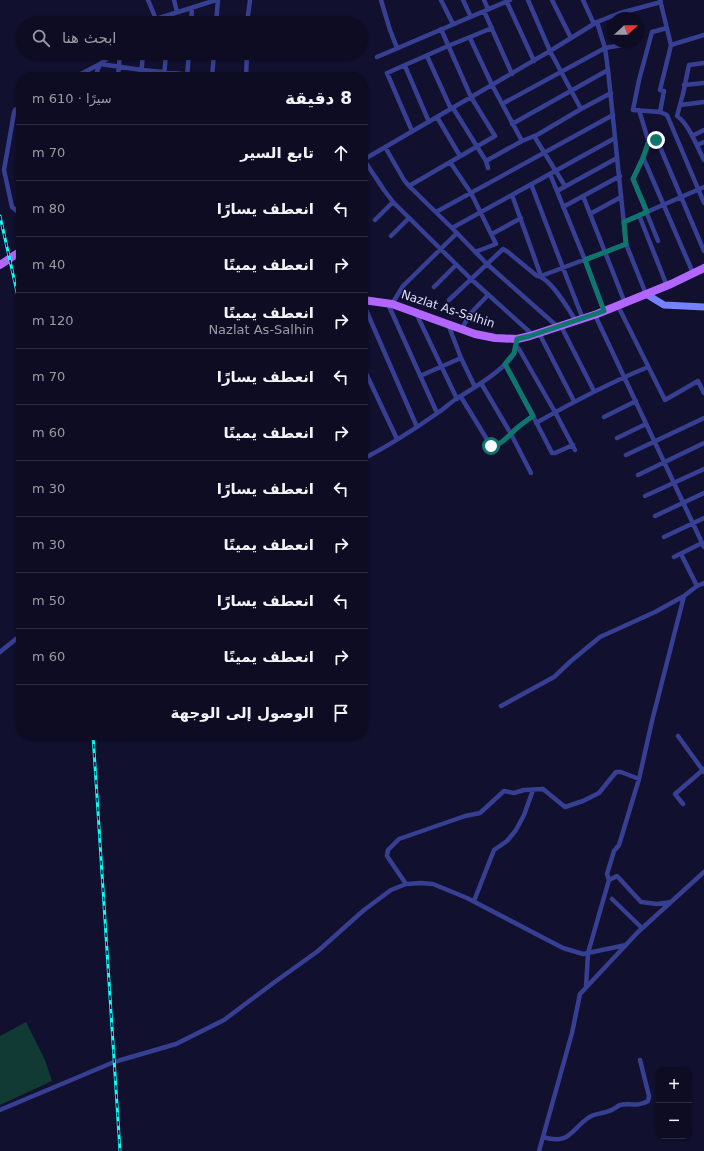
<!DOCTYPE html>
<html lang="ar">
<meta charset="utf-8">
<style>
:root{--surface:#0d0c23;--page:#16152b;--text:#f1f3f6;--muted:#9a9ba6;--line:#2d2c41}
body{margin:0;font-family:"DejaVu Sans","Noto Naskh Arabic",sans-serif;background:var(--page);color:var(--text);direction:rtl}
.controls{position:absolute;right:12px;bottom:12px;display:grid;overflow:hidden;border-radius:8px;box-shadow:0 1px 3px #0004}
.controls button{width:36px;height:36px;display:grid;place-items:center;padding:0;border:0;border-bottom:1px solid var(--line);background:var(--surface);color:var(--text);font:20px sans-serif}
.compass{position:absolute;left:608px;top:12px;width:36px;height:36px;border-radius:50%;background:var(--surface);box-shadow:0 1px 3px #0004;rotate:69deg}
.stop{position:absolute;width:12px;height:12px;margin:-9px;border:3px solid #0f766e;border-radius:50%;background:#fff}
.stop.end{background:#0f766e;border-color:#fff;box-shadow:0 1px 4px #0008}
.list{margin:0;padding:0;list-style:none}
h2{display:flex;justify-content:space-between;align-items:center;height:52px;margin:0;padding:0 16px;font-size:17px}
h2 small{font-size:13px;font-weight:400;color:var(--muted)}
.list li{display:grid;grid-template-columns:26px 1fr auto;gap:12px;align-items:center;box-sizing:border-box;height:56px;padding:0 16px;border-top:1px solid var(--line)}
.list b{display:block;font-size:15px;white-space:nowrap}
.list p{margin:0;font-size:13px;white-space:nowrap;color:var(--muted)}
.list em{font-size:13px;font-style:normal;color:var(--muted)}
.icon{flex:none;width:22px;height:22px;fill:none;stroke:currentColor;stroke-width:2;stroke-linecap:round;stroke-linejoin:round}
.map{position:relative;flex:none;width:704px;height:1151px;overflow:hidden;direction:ltr}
.search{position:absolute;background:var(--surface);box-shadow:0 1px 3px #0004;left:16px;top:16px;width:352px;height:44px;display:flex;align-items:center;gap:10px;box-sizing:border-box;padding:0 14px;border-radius:22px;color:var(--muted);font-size:15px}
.panel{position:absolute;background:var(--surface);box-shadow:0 1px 3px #0004;left:16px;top:72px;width:352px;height:668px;border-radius:16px;direction:rtl}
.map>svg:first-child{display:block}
.green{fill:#123a34}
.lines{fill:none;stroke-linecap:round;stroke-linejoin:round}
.street{stroke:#373f92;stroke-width:4.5}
.secondary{stroke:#7582ff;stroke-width:7}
.primary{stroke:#b365ff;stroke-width:8}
.rail-casing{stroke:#0afffa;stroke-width:3}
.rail{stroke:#11102f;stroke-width:1.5;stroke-dasharray:4.5;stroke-linecap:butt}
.route{stroke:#0f766e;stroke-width:5}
.labels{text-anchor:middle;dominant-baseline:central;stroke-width:3;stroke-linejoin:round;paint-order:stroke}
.street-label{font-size:12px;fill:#dedeff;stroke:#11102f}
</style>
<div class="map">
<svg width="704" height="1151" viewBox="0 0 704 1151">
<rect width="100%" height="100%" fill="#11102f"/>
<path class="green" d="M26,1022L45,1060L52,1081L0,1105V1036Z"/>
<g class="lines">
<path class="street" d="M148,0L156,19
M174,0L177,12
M381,0L390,30L397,48
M441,0L453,24
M463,0L471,17
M484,0L488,9
M506,0L534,61
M528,0L550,51L581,109
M552,0L571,38
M583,0L594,24
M484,11L512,74
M597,22L605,48L608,70L626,244L646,294
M152,23L156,19L216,0
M169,23V15
M191,23L192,8
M216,23L218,0
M247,23L250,0
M667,28L652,32L639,80L633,110L660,112L667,115L704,203
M470,38L492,85L522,141
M671,45L704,35
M427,56L451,109
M377,57L510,0
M704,63L689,65L683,94L677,116C689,124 697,147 704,160
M405,66L429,122
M75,77L100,64L142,70L213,77
M95,77L100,64L114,53
M118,77L120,53
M141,77L143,53
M164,77L166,53
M187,77L189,53
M212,77L214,53
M246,77L247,53
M684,85L704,83
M502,104L605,48L628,44L627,42
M680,105L704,102
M21,106L15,110L14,113L4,170L12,207L18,212H21
M453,108L486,161L488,168
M639,110L649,143L657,140L704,251
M660,112L664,91L660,90L671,45L660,0
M437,117L460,156
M512,124L608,70
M412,131L387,73L448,46L492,28
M534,136L565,186
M692,136L704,130
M649,143L643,157L633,179L658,241
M697,145L704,142
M385,147L404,180L409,186L452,228L487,264L558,327
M643,157L693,273
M363,160L550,51L597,22L620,13L661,2
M364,160L384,190L393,202L471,279L533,335
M486,161L522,141L537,135L581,109L611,93
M450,162L471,193L496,244L475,252
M550,174L585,260L604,311
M531,184L563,268L583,319
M409,186L495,136L471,97L441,29
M557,191L617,158
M512,195L541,276L626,244
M583,196L625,303
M563,207L620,176
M436,212L613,115
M590,214L621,197
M639,215L667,286
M375,220L393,202
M624,222L704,187
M452,228L615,138
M492,234L521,218
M391,236L409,218
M434,287L456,265
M449,300L503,249L508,252L537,276C550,277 569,310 576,321
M363,303L417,427
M388,304L437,413
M392,304L403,286L457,233
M618,306L665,400L698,381L704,393
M416,313L457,399
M595,315L704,547
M448,324L461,358L475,387
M561,326L594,391
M462,329L469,315L488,295
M539,333L574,401
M516,346L519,349L555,412L575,450
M363,367L397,439
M420,376L461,358
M481,383L511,434L531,473
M461,397L491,446C501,446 510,434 517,428C522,424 527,420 533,416L505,364
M533,416L552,453H555L573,445
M604,417L636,401
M536,423C573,402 609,383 648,367
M617,438L646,424
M626,455L704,418
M363,459C388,446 415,429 439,412C445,408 450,403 456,399C472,389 504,370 514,354C516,350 516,343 517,339
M638,475L704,443
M645,496L704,469
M655,516L704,493
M664,537L704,518
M681,554L697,586
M674,557L702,543
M0,652L21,635
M501,706L554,677L571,661L600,637L655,612L684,596L697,586L704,583
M678,736L704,772
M683,804L675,794L704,769
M609,880L617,876L641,902L657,904L671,902
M406,884L387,856L388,850L399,839L465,816L480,813L504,791L514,793L524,790L543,789L565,807L583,801L599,793L616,772H621L639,779
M612,899L642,928
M474,901L494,850L507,841L516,830L524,815L533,790
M586,987L588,953L609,880L607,874L614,851L619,845L639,779L652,721L684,596
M0,1110L114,1062L176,1044L224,1020L272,984L318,951L364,910L391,890L406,884L421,883L433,884L467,898L563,948L583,954L626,945
M543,1137C569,1145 570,1131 588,1118C594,1113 603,1114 609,1111C613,1110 616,1107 620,1105C630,1102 636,1108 648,1101L649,1096L640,1060
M539,1151L572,1033L580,994L638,932L704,872"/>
<path class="secondary" d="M646,294L664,305L704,307"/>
<path class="primary" d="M0,265L21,251
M363,300L392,304L475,334L495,338L517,339L530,336L597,314L671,284L704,268"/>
<defs>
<path id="rail" d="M0,216L21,310
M93,735L120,1151"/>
</defs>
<use href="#rail" class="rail-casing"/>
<use href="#rail" class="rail"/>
</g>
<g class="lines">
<path class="route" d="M491,446C501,446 510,434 517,428C522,424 527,420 533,416L505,364L514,353L517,339L530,336L604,311L585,260L626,244L624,222L647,212L633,179L643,158L648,143L656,140"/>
</g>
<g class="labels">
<g class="street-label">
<text transform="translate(448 309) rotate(18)">Nazlat As-Salhin</text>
</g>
</g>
</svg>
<div class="controls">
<button>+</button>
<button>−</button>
</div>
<svg class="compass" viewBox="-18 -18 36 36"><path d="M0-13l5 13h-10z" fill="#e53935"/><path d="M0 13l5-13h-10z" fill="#9a9ba6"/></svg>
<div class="stop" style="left:491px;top:446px"></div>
<div class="stop end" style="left:656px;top:140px"></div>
<div class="search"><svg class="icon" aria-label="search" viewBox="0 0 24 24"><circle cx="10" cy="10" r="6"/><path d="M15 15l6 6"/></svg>ابحث هنا</div>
<section class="panel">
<h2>8 دقيقة<small>سيرًا · 610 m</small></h2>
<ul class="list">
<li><svg class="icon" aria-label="ahead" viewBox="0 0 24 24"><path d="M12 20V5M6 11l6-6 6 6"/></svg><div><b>تابع السير</b></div><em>70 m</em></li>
<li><svg class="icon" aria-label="left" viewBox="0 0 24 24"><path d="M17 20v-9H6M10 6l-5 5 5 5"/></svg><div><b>انعطف يسارًا</b></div><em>80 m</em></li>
<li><svg class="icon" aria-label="right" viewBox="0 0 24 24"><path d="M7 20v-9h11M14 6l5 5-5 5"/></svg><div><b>انعطف يمينًا</b></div><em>40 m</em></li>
<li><svg class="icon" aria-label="right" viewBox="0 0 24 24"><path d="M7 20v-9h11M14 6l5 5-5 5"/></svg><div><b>انعطف يمينًا</b><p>Nazlat As-Salhin</p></div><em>120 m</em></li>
<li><svg class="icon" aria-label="left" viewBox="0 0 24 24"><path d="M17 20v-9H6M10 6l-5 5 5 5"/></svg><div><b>انعطف يسارًا</b></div><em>70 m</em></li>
<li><svg class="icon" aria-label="right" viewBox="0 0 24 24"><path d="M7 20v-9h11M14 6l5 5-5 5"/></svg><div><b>انعطف يمينًا</b></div><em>60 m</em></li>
<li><svg class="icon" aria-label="left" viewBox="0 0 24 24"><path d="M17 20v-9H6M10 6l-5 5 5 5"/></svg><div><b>انعطف يسارًا</b></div><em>30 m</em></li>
<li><svg class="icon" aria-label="right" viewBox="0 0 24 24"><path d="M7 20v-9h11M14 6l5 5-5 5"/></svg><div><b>انعطف يمينًا</b></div><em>30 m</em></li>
<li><svg class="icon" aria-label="left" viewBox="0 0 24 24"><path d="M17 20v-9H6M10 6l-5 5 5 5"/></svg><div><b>انعطف يسارًا</b></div><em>50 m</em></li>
<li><svg class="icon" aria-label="right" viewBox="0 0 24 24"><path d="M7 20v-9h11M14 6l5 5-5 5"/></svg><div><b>انعطف يمينًا</b></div><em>60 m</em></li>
<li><svg class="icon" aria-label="arrive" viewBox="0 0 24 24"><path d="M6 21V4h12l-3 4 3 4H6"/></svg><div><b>الوصول إلى الوجهة</b></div></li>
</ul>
</section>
</div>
